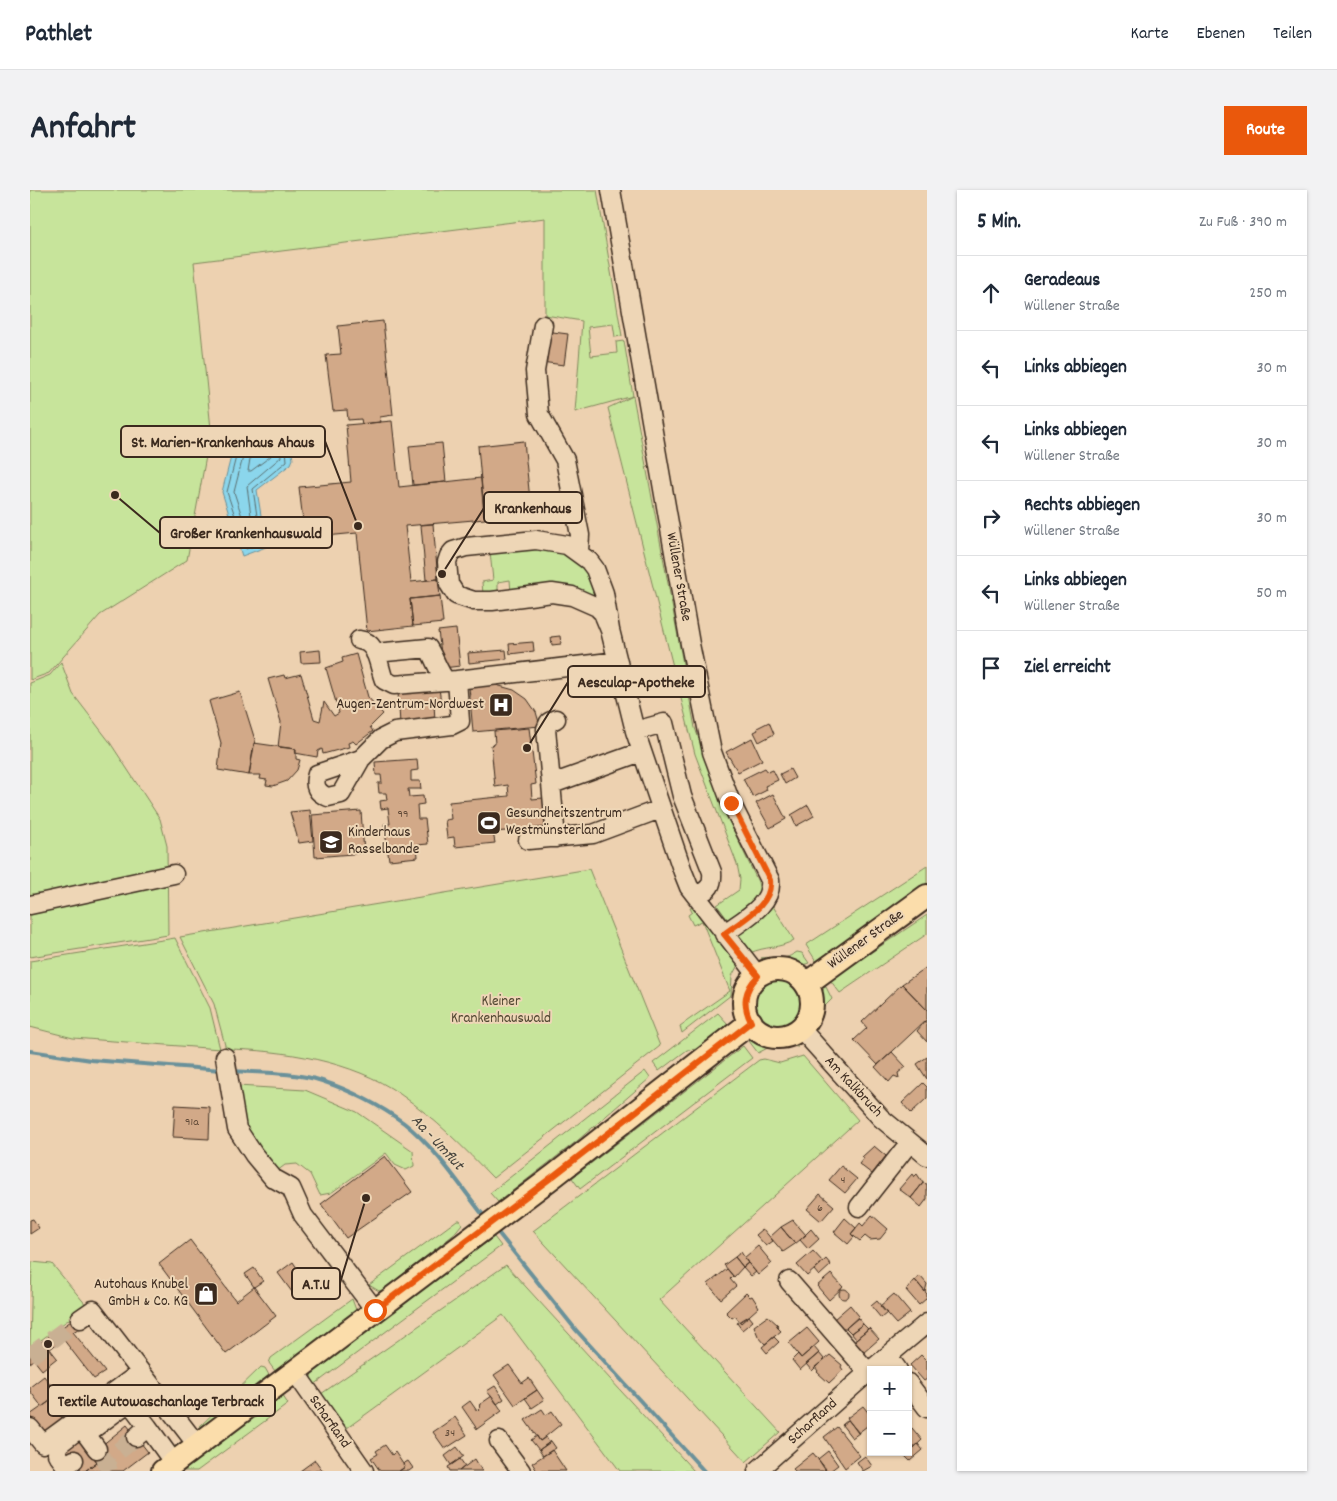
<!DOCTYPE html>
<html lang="de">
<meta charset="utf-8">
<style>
:root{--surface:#fff;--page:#f2f2f3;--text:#1f2937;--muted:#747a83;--line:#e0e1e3;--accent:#ea580c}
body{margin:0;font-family:Dekko,sans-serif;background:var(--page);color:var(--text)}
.controls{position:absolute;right:15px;bottom:15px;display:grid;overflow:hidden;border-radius:0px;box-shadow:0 1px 4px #0004}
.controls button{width:45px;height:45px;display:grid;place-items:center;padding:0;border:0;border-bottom:1px solid var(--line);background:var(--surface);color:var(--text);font:25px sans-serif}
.stop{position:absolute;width:15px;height:15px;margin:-11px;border:4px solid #ea580c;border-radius:50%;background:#fff}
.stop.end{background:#ea580c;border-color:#fff;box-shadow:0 1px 5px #0008}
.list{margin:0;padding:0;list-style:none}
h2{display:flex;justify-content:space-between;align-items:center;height:65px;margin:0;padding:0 20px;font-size:21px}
h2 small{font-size:16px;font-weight:400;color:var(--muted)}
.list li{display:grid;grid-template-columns:32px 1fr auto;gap:15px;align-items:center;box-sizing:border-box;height:75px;padding:0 20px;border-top:1px solid var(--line)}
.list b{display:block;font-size:19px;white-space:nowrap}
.list p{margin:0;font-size:16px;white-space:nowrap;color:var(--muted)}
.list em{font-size:16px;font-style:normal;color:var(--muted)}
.icon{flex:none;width:28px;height:28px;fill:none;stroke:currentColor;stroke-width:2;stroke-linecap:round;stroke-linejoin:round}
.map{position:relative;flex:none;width:897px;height:1281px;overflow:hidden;border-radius:0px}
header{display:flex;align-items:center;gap:30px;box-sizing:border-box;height:70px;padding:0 25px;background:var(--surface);border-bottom:1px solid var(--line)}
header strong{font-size:24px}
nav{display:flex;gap:28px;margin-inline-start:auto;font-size:18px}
.intro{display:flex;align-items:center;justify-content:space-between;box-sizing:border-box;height:120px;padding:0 30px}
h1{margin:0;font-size:35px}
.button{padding:12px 22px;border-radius:0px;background:var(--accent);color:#fff;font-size:18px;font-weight:700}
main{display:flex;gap:30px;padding:0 30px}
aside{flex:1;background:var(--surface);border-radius:0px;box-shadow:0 1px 4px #0004}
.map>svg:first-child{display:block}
.green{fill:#c7e49b;stroke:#81875c}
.water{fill:#8bd6ec;stroke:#6b919a}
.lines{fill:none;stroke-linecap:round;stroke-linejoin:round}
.shore{stroke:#5b6f70;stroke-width:1}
.stream{stroke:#6b919a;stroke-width:4}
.building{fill:#d2a988;stroke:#3b2a1e}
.minor-tunnel{stroke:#c9b093;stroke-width:18;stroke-dasharray:18 9;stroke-linecap:butt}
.minor-casing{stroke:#3b2a1e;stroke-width:21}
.major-casing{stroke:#3b2a1e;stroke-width:26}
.minor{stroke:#eed6b6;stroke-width:18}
.major{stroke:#fbddab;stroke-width:22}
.route{stroke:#ea580c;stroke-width:6}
.labels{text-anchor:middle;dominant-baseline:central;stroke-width:4;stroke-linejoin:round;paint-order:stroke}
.number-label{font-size:12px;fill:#614a38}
.street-label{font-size:15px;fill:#3b2a1e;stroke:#eed6b6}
.poi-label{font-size:15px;fill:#3b2a1e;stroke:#eed6b6;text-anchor:end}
.park-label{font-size:15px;fill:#504631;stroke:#eed6b6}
.water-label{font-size:16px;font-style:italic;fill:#47443d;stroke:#eed6b6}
.leader{fill:none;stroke:#3b2a1e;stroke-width:2}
.callout-dot{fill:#3b2a1e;stroke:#eed6b6;stroke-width:2}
.callout{fill:#eed6b6;stroke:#3b2a1e;stroke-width:2}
.callout-label{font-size:16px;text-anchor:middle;font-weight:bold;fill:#3b2a1e}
</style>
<header>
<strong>Pathlet</strong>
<nav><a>Karte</a><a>Ebenen</a><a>Teilen</a></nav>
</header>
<div class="intro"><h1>Anfahrt</h1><a class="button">Route</a></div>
<main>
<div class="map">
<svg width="897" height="1281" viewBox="0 0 897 1281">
<rect width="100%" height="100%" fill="#edd1b0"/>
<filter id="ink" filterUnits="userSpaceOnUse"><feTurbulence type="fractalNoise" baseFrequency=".02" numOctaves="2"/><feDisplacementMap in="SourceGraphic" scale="10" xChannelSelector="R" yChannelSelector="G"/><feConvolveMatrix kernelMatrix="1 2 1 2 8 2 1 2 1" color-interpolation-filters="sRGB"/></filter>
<g filter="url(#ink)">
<path class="green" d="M0,0H567L592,146L585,147L583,134L558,137L561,166L587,163L586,152L594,151L603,206L545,222L552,131L515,125V28L164,72L181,239L157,370L70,425L19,483L0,490Z
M603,206L665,538L698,629L728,692L730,704L698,730L687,715L709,700L710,689L707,674L665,564L578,218Z
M501,358C540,362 555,369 568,407L481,403L480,390L468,392V402L453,404L452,392L463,390L460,362Z
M31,472L43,504L79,551L130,629L137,656L138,745L0,767V493L20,485Z
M897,676V695L786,771L776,755Z
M559,679L630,856L463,988C434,958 405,928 370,904C323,871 253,860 196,859L184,814L150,747Z
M741,713L764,750C749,759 735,756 720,763L706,743Z
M665,717L708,775L702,786L701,805L652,843L650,836L700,801L672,731L663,735L658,725L662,722L660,718Z
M897,725V744L810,803L800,790Z
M145,748L180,818L190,859L43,848L0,837V771Z
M767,762L772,763L779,773C765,779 745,775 731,768C749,765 748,774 767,762Z
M724 812a25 25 0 1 1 50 0a25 25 0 1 1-50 0Z
M795,795L802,809L790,821L787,840L785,821Z
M688,823L698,834L669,859L657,860L629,881L623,873Z
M727,849L751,851L768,857L745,854L728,863L719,851Z
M713,856L722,868L550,999L542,988Z
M773,866L828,930L629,1110L750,1242L716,1272L503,1041L729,870L734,869L750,873Z
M615,881L620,888L547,951L468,1012L460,1003Z
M207,896L275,900L327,922L383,961L384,976L376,980L365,975L356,963L301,1003L290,1005L280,984L267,974L255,975L247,981C215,950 214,939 207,896Z
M427,1030H430L432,1034L422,1046L353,1100L349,1101L339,1095Z
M464,1047L471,1056L284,1195L281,1188L282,1181Z
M2,1072L22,1074L57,1116L0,1158Z
M476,1075L664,1281H590L473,1125L317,1238L291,1204Z
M322,1109L326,1120L324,1123L245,1181L239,1173L241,1168Z
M231,1177L235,1178L239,1185L172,1240L167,1239Z
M251,1203L258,1214L167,1281H150Z"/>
<path class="water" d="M258,242L263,269L261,274L227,300L236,357L212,366L192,302L204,255L230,244Z"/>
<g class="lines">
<path class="shore" d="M255,248L257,271L223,299L231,353L216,359L197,302L208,259L232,249Z
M233,255L249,254L251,267L217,296L224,348L220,351L204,302L214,263Z
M235,262H240L241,266L221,281H218L220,269Z"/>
<path class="stream" d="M0,861L61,870L192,880
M201,881C231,883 264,882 292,891C320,900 351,916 374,933C406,958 431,997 456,1029
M466,1040L546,1140L674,1281"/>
</g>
<path class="building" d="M353,131L363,225L350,227L351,232L332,234L331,229L318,230L317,220L303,221L296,165L311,164L308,136Z
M515,141L538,144L534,175L511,172Z
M362,231L369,297L451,288L455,329L375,336L381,392L408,389L410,406L380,409L383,436L337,441L327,343L275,348L269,297L321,292L316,235Z
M494,251L501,320L454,325L448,256Z
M412,253L416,292L383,295L379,256Z
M403,334L408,389L396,390L391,335Z
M410,406L413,433L383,436L380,409Z
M426,439L430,476L413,478L408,441Z
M530,446L531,454L522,455L521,447Z
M503,452L504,461L480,464L479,454Z
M290,460L291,472L271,473L270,462Z
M476,460L477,469L439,473L438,463Z
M326,464L338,507L353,524L340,537L343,541L326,554L323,551L318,553L319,557L293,564L292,559L288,561L287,567L265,563L266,559L248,557L251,532L238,489L254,485L255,488L271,484L284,529L290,531L294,512L304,526L309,523L296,478L313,472L312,468Z
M466,495L484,500L497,509L506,522L510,536L443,542L439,497Z
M409,498L411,513L404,514L405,531L370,534L368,502Z
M210,502L225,550L219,585L188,580L191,553L179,511Z
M739,532L744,544L729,552L724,542L728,540L727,538Z
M499,538L506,594L501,595L502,609L513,608L515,637L497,639L498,644L488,645V640L463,642L465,653L425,657L424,647L417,648L415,630L421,629L419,612L479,606L478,595L465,597L461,555L465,554L464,541Z
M722,548L732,570L708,582L696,562Z
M224,553L266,559V569L270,570L267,580L257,591L243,596L236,595L237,590L230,589L231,585H219Z
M387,569L388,580L381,581V591H390L391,599H378L379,607L393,606L394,614L387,615L388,629H395L398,654L387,655L388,667L359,670L354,634H360L358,618L351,619L350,611L357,610L356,603H349L348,593H352L351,585H346L345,572Z
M735,578L738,582L743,580L748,590L735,596L737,600L723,607L713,589Z
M760,579L765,588L755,594L750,584Z
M743,604L756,629L740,638L726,613Z
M778,615L784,626L766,636L761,625Z
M280,620L283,651L269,653L260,622Z
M331,621L334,663L285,667L282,625Z
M897,777V820L872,794Z
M872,794L897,820V829L848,875L824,850L837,838L832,832Z
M895,831L897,834V852L887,841Z
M862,862L876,877L868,883L869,888L864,886L859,892L845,877Z
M897,867V889L887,874Z
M893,893L897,897V908L881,923L872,913Z
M145,915L180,917L179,949L143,947Z
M844,956L856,966L842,984L829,974L834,968L832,967Z
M355,966L382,1002L316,1048L291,1014Z
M811,976L827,989L815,1003L799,990Z
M882,984L884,987L887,984L893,993L881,1008L869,999Z
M893,993L897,994V1009L891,1017L881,1008Z
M790,1004L804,1016L791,1031L777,1019Z
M842,1025L858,1039L850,1049L840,1050L835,1046L830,1051L821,1044L830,1033L833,1036Z
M815,1028L826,1038L821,1044L824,1047L818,1054L804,1042Z
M3,1029L9,1038L0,1044V1030Z
M763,1030L776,1045L765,1054L751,1037Z
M751,1037L765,1054L753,1062L740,1047Z
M733,1039L743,1051L736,1056L726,1045Z
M781,1039L789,1049L778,1059L770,1050Z
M160,1050L206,1111L224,1097L246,1126L196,1164L129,1074Z
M728,1056L742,1073L728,1085L714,1068Z
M783,1061L793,1072L777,1086L767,1075Z
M711,1062L718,1073L713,1077L705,1067Z
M705,1067L713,1077L704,1087L694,1075Z
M796,1069L801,1075L789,1086L784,1080Z
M263,1072L279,1096L265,1106L248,1083Z
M718,1073L726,1082L721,1086L713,1077Z
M224,1078L233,1091L224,1097L215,1084Z
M697,1079L703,1086L700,1089L706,1096L691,1109L678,1094Z
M801,1084L813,1097L799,1110L787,1096Z
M890,1086L897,1094L895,1102L885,1090Z
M885,1090L897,1104V1108L889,1115L876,1100Z
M809 1104a5 5 0 1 1 10 0a5 5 0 1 1-10 0Z
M716,1103L720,1107L722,1106L729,1117L711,1133L705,1126L702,1128L696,1122Z
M864,1104L880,1123L866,1134L850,1116Z
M847,1111L857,1123L851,1128L841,1116Z
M820,1115L829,1126L816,1138H811L804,1129Z
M48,1126L50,1129L48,1139L43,1142L75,1182L64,1189L33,1149L20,1159L27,1168L12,1180L4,1170L0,1173V1160Z
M719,1126L723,1131L712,1140L707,1133Z
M738,1126L748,1135L746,1136L751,1141L735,1154L728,1146L724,1136Z
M828,1128L833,1134L821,1143L816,1138Z
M833,1134L838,1139L826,1149L821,1143Z
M777,1138L789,1152L771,1168L759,1153Z
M839,1138L849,1149L833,1163L825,1154L826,1149Z
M744,1147L749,1152L737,1163L732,1157Z
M784,1157L789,1163L770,1180L762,1170L768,1164L771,1168Z
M789,1163L794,1169L782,1181L776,1174Z
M800,1165L812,1175L811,1177L813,1180L799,1193L787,1182L788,1181L785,1177Z
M891,1165L897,1171V1189L894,1191L880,1175Z
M479,1175L492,1193L499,1188L507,1200L485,1215L464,1185Z
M14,1186L28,1205L12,1217L0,1201V1197Z
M465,1196L474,1209L467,1214L457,1201Z
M49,1198L58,1210L33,1229L24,1217Z
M507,1200L514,1210L502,1218L495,1208Z
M462,1206L472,1221L447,1239L432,1217L440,1211L447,1221L451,1217L449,1215Z
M20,1211L33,1229L10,1246L0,1233V1225Z
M833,1216L841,1226V1233L828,1243L817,1228Z
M512,1219L516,1225L522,1221L531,1234L510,1251L495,1230Z
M425,1227L437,1245L415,1259L403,1242Z
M818,1230L829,1243L822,1248L812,1235Z
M97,1235L118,1262L93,1281H74L61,1264Z
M807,1237L830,1266L815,1278L794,1247Z
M882,1238L892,1250L875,1266L872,1262H878V1242Z
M507,1246L510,1251L516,1247L519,1253L509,1260L501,1250Z
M50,1249L67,1272L55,1281H52L36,1260Z
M521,1251L526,1258L513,1266L509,1260Z
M888,1254L893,1260L880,1271L875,1266Z
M355,1255L362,1265L365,1262L375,1277L369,1281H350L341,1268L348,1264L346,1261Z
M427,1257L434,1266L421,1275L415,1266Z
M522,1260L536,1281H507L502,1273Z
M798,1261L808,1275L800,1281H796L788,1269Z
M783,1263L796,1279L793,1281H765L763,1279Z
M835,1266L842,1276L833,1281L827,1272Z
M430,1269L435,1276L429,1281H420L418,1277Z
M445,1269L452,1281H429Z
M285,1270L293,1281H270Z
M378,1271L383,1278L379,1281H369L375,1277L373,1274Z
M67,1272L74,1281H55Z"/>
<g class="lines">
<path class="minor-tunnel" d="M0,1166L50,1129
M79,1281L76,1271L106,1247"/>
<defs>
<path id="minor" d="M581,0L660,454L682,562L701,613L740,690C743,715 712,730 694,744
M513,135L505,181L509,224L535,270L550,345L549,361
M580,440L573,423L567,417L542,406L522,403L462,411H444L426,405L419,394L417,372L419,366L423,361L436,357L506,350L537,355L559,371L565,379L574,403L580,440L605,541L653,682L659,697L728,786
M329,450C348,452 348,475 354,490L364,495L427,490
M345,463L398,458C405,469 408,481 416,491
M605,541L634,533L652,606L682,682C683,695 679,700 667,705
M331,569L311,604L298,607C287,603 283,596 287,584L331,569L351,549L365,542L422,535L430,531L427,490L588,471
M522,594L611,562
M526,648L516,539L519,532L526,529
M498,650L563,644L630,619
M0,715L144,684
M770,838L851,928L897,966
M195,867L207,939L224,965L243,988L261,998L273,1025L345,1120
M829,1017L880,952
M759,1091L838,1182
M50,1129L63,1120L168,1256
M858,1166L868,1180
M841,1180L897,1133
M265,1182L334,1281
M878,1193L897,1218
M0,1238L13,1254L111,1182
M106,1247L118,1237L144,1273
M469,1251L491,1281
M67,1259L56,1244L99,1212L118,1237
M44,1270L36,1276L27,1264L28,1255L45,1242
M727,1281L841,1180"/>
<path id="major" d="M714 813a34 34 0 1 1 68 0a34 34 0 1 1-68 0Z
M776,794L897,706
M133,1281L525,985L721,832"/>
</defs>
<use href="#minor" class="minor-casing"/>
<use href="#major" class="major-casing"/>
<use href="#minor" class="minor"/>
<use href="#major" class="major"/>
</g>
</g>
<g class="lines" filter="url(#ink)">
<path class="route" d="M345,1120L526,984L721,832C712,814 714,800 728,786L694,744C712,730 743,715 740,690L701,613"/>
</g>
<defs>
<symbol id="hospital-square" viewBox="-11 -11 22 22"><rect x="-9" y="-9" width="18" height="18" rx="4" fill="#3b2a1e" stroke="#eed6b6"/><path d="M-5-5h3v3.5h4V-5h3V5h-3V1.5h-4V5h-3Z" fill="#fff"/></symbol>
<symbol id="stadium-square" viewBox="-11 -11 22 22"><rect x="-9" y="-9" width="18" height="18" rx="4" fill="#3b2a1e" stroke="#eed6b6"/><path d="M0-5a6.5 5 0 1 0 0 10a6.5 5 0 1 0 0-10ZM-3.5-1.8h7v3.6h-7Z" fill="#fff"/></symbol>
<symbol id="school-square" viewBox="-11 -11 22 22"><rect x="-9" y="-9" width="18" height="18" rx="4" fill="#3b2a1e" stroke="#eed6b6"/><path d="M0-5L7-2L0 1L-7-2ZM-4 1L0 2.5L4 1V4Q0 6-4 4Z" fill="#fff"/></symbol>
<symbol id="shop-square" viewBox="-11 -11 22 22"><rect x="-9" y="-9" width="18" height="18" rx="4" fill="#3b2a1e" stroke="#eed6b6"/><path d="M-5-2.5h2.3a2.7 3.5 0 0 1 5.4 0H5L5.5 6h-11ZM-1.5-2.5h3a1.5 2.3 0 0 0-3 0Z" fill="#fff"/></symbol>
</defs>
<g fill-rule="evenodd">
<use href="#hospital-square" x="457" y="501" width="28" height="28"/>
<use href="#stadium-square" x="445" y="619" width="28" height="28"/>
<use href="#school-square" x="287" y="638" width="28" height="28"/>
<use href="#shop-square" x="162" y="1090" width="28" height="28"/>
</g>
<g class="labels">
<g class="number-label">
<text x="373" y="624">99</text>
<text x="162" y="932">91a</text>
<text x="813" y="990">4</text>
<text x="790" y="1018">6</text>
<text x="420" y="1243">34</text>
</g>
<g class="street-label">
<text transform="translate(648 387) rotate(80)">Wüllener Straße</text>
<text transform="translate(836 750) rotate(-36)">Wüllener Straße</text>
<text transform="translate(823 897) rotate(47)">Am Kalkbruch</text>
<text transform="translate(299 1232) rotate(55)">Scharfland</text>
<text transform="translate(783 1232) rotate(-42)">Scharfland</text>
</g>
<g class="poi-label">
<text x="454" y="515">Augen-Zentrum-Nordwest</text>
<text x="476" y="624" text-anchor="start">Gesundheitszentrum<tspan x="476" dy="17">Westmünsterland</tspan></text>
<text x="318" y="643" text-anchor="start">Kinderhaus<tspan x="318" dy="17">Rasselbande</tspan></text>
<text x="158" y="1095">Autohaus Knubel<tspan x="158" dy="17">GmbH &amp; Co. KG</tspan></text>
</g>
<g class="park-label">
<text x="471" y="812">Kleiner<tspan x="471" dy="17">Krankenhauswald</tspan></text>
</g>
<g class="water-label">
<text transform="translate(407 953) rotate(47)">Aa - Umflut</text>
</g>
</g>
<path class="leader" d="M328 336L295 251M412 384L454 318M85 305L130 343M497 558L538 492M336 1008L310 1093M18 1154L18 1210"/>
<g class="callout-dot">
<circle cx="328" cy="336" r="5"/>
<circle cx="412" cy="384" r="5"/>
<circle cx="85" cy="305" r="5"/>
<circle cx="497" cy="558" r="5"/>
<circle cx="336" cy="1008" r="5"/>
<circle cx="18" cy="1154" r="5"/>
</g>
<g class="callout">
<rect x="91" y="236" width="204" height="31" rx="5"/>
<rect x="454" y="302" width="98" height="31" rx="5"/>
<rect x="130" y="327" width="172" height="31" rx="5"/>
<rect x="538" y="476" width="137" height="31" rx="5"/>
<rect x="262" y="1078" width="48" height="31" rx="5"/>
<rect x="18" y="1195" width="227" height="31" rx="5"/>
</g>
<g class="callout-label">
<text x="193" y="257">St. Marien-Krankenhaus Ahaus</text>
<text x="503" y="323">Krankenhaus</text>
<text x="216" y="348">Großer Krankenhauswald</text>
<text x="606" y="497">Aesculap-Apotheke</text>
<text x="286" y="1099">A.T.U</text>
<text x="131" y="1216">Textile Autowaschanlage Terbrack</text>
</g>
</svg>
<div class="controls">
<button>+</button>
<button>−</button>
</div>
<div class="stop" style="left:345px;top:1120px"></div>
<div class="stop end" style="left:701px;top:613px"></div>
</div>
<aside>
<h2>5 Min.<small>Zu Fuß · 390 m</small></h2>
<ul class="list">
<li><svg class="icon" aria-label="ahead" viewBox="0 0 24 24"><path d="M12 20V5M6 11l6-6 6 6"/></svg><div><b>Geradeaus</b><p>Wüllener Straße</p></div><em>250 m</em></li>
<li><svg class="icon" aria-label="left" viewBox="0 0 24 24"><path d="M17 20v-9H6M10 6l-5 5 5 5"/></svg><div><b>Links abbiegen</b></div><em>30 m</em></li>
<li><svg class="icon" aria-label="left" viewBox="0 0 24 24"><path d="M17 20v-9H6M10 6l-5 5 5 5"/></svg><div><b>Links abbiegen</b><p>Wüllener Straße</p></div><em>30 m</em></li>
<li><svg class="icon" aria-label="right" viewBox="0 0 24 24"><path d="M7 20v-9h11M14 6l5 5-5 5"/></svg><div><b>Rechts abbiegen</b><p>Wüllener Straße</p></div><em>30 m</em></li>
<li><svg class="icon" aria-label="left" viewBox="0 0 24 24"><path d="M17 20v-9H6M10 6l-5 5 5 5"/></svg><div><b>Links abbiegen</b><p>Wüllener Straße</p></div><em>50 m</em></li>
<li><svg class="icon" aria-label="arrive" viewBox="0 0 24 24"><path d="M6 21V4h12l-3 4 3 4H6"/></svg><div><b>Ziel erreicht</b></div></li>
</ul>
</aside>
</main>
